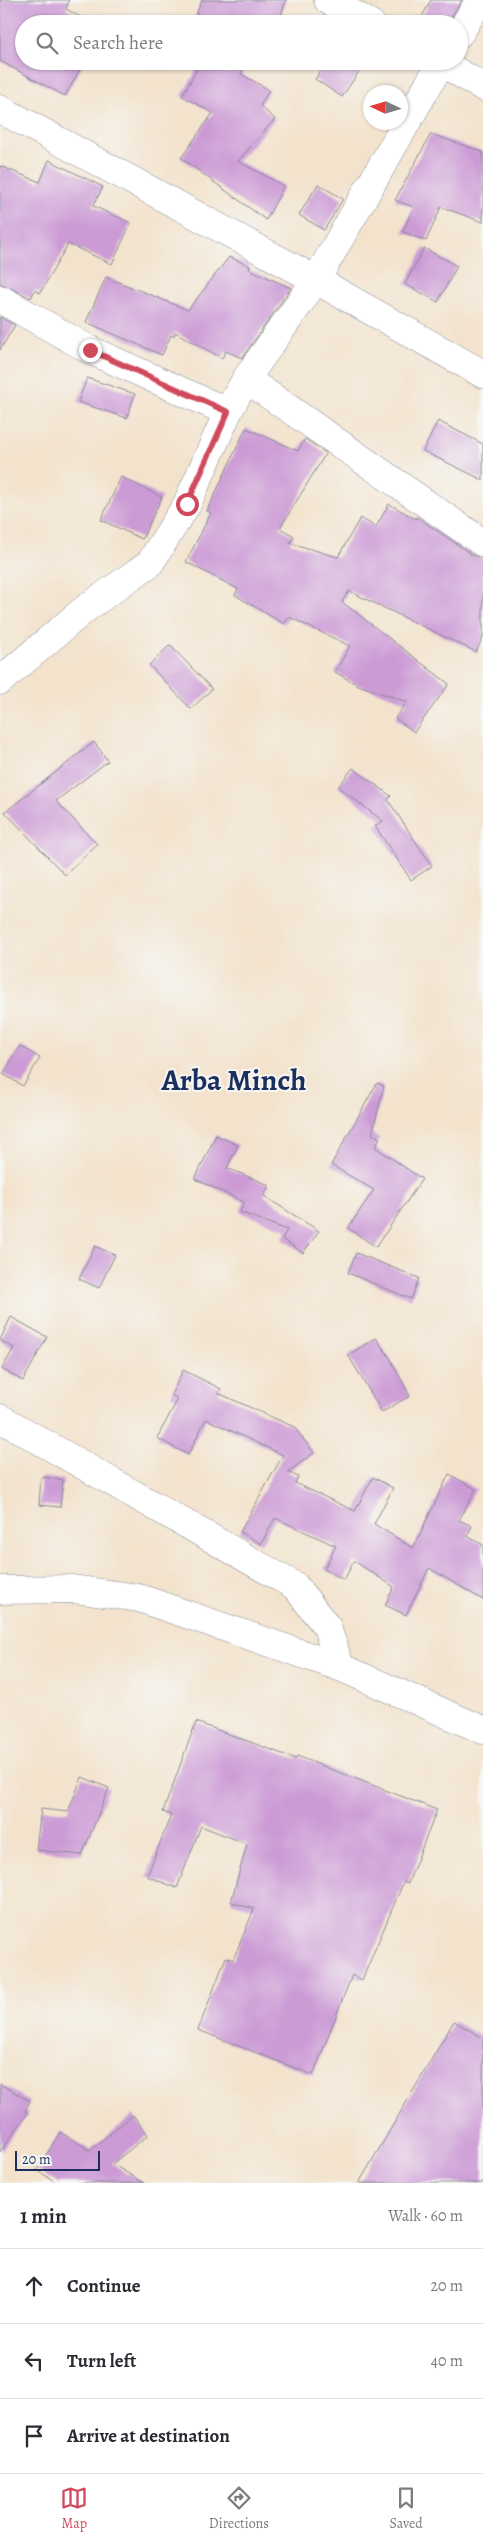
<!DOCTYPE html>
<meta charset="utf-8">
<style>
:root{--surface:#fff;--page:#f7f7f7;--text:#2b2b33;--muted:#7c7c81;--line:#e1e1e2;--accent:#d1495b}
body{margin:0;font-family:Alegreya,serif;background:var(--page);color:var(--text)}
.compass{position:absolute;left:363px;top:85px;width:45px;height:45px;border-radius:50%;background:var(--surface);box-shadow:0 1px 4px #0004;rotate:274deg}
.scale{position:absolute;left:15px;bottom:12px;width:85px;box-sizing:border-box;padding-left:5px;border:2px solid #1b2f5e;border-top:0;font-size:14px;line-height:18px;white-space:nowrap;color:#1b2f5e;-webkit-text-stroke:4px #f6f6f2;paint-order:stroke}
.stop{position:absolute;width:15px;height:15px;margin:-11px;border:4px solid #d1495b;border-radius:50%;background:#fff}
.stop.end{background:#d1495b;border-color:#fff;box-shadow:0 1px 5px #0008}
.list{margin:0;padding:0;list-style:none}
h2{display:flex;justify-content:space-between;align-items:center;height:65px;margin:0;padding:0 20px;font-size:21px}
h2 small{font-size:16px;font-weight:400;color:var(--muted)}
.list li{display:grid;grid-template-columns:32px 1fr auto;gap:15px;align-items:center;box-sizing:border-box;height:75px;padding:0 20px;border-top:1px solid var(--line)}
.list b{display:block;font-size:19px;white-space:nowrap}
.list em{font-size:16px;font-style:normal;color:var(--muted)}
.icon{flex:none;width:28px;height:28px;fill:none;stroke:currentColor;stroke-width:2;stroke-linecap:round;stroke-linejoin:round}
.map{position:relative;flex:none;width:483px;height:2183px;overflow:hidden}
.search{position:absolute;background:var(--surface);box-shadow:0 1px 4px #0004;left:15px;right:15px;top:15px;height:55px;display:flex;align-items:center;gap:12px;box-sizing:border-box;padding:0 18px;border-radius:28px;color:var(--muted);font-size:19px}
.sheet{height:290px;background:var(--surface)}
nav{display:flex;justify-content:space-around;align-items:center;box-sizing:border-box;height:70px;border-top:1px solid var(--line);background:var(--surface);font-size:14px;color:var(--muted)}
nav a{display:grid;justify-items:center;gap:2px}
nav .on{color:var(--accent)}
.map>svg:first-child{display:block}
.building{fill:#cc9bd6}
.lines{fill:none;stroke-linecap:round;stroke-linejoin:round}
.minor-casing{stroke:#878996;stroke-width:29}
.minor{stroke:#fff;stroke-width:28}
.route{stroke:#d1495b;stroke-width:6}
.labels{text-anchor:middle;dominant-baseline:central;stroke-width:4;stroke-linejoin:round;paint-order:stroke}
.town-label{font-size:30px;font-weight:bold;fill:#1b2f5e;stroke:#f6f6f2}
</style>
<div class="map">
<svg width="483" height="2183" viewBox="0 0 483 2183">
<rect width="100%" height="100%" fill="#f6f6f2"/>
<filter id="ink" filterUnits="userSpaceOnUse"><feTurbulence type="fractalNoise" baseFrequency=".02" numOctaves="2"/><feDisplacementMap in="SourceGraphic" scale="10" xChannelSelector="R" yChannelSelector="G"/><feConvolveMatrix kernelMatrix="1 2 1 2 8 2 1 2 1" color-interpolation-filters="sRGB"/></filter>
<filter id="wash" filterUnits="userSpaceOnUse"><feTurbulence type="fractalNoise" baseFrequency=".0096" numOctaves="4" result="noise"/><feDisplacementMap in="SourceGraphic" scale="20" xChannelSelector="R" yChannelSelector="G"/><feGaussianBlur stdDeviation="1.12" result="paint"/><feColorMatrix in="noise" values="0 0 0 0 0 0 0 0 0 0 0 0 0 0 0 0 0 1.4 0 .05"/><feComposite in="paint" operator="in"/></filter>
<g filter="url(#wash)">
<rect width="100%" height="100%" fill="#f3e3cd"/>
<g id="blocks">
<path class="building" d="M0,0H69L66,9L93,24H24V61H85L65,96L0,61Z
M202,0H286L278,24H192Z
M431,0H462L447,24H418Z
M189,61H242L247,64L241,74L269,90L260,106L275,119L238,161L284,186L266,220L181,158L213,113L182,96L198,67Z
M327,61H366L342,97L315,79Z
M431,134L483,152V222L441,207L426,241L403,232L413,207L395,200Z
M49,160L103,187L93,206L131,223L112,264L68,244L40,293L35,290L31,298L0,283V166L40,182Z
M318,184L343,199L324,230L299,215Z
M424,248L457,266L438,302L405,284Z
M229,257L250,266L249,269L291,288L242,358L226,351L222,358L175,332L174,336L171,335L162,355L86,322L106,277L188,310Z
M0,317L15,325L0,350Z
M87,378L135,394L127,418L78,402Z
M438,421L483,444V480L423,451Z
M246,428L298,451L305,439L326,453L280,528L294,536L290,543L338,557L360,518L376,527L389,504L416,519L417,517L474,556L483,558V637L476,652L349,591L342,602L449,684L414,732L395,718L407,702L358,685L335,672L350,646L289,617L284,624L235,595L238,589L186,562L211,513L207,511Z
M121,477L162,497L142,539L101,520Z
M170,645L212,689L191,709L149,665Z
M94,742L108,761L56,801L97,844L65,875L5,812Z
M353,768L391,796L388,800L432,866L411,880L375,826L383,821L338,787Z
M20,1046L40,1058L23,1086L3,1074Z
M377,1083L384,1086L372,1134L380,1138L375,1147L422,1179L376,1247L348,1228L374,1190L331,1165Z
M216,1135L238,1145L227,1168L269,1185L264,1196L319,1231L303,1253L282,1239L287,1230L240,1212L244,1202L195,1179Z
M95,1246L115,1255L99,1288L79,1279Z
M356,1253L419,1278L411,1299L348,1273Z
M11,1317L47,1337L23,1381L2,1369L14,1348L0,1340Z
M376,1338L390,1358L410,1396L382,1412L348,1355Z
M183,1370L221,1389L218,1393L294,1427L314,1453L288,1472L298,1477L295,1483L355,1511L373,1477L393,1488L374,1524L413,1548L449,1474L476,1489L459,1520L472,1526L467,1536L483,1545V1600L429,1568L406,1615L385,1605L394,1587L354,1561L344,1580L324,1569L336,1546L275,1518L261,1544L240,1532L283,1455L206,1419L188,1455L157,1438L178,1399L171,1395Z
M41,1477L63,1480L60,1507L39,1505Z
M196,1722L296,1759L297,1756L437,1810L408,1883L404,1881L362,1980L352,1975L313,2075L198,2030L226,1957L233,1960L254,1909L231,1902L247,1844L201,1826L177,1888L147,1876L171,1815L163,1812Z
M82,1777L109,1788L82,1855L36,1850L41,1809L68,1812Z
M454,2021L483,2038V2183H359Z
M0,2084L30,2101L25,2111L28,2113L0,2152Z
M133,2115L148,2135L112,2164L144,2183H57L37,2170L60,2132L90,2150Z"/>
</g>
</g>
<g filter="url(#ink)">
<use href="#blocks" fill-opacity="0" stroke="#878996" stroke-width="1"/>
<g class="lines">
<defs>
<path id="minor" d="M328,0L371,24
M459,34L480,0
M439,61L483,87
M0,109L316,280L483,374
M0,299L90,350L228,412
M246,379L483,543
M0,681L85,609L150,563L187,504L228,412L246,379L316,280L442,61
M0,1418L295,1586L327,1627L340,1667
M0,1590L73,1589L139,1598L340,1667L483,1730"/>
</defs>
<use href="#minor" class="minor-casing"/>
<use href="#minor" class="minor"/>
</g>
</g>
<g class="lines" filter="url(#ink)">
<path class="route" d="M90,350L228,412L187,504"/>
</g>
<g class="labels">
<g class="town-label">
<text x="234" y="1080">Arba Minch</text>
</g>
</g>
</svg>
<svg class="compass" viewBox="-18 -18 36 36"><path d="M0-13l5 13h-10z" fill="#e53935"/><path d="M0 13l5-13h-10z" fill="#7c7c81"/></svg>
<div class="scale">20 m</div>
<div class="stop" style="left:187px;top:504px"></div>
<div class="stop end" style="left:90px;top:350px"></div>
<div class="search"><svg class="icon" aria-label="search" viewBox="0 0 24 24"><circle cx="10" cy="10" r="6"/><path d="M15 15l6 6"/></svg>Search here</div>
</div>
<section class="sheet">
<h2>1 min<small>Walk · 60 m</small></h2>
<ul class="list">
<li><svg class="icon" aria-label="ahead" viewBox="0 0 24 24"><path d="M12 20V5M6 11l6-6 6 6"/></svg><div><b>Continue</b></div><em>20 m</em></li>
<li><svg class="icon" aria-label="left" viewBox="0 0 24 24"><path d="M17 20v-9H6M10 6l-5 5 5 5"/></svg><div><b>Turn left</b></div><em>40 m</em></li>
<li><svg class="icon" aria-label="arrive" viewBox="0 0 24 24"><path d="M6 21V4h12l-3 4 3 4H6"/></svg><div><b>Arrive at destination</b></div></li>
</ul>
</section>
<nav>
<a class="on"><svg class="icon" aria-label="map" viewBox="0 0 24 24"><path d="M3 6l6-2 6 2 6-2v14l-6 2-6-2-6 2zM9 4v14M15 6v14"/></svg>Map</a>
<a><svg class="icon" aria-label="directions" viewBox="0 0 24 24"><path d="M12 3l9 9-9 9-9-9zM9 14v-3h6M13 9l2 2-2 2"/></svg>Directions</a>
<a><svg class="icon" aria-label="saved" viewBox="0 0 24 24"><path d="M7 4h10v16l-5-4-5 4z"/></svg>Saved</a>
</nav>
